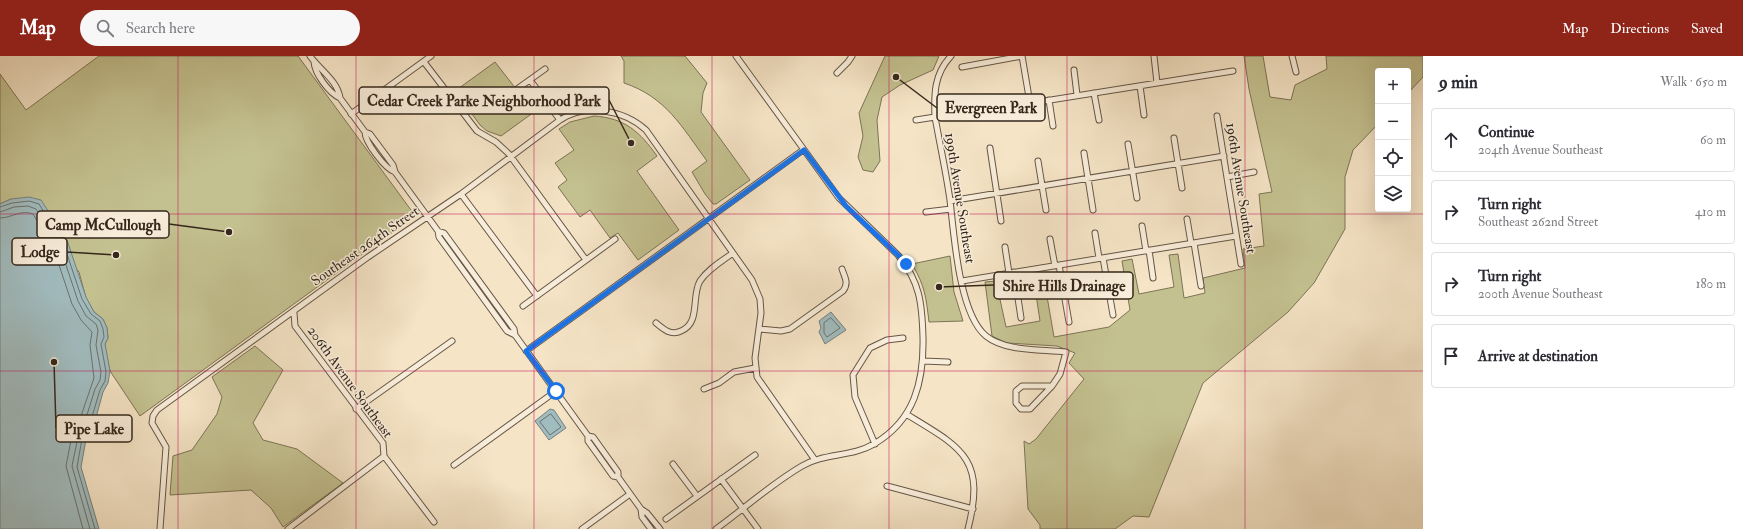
<!DOCTYPE html>
<meta charset="utf-8">
<style>
:root{--surface:#fff;--page:#f7f7f7;--text:#2b2b33;--muted:#7c7c81;--line:#e1e1e2;--accent:#8f2418}
body{margin:0;font-family:"IM FELL Double Pica",serif;background:var(--page);color:var(--text)}
.controls{position:absolute;right:12px;top:12px;display:grid;overflow:hidden;border-radius:4px;box-shadow:0 4px 16px #0002}
.controls button{width:36px;height:36px;display:grid;place-items:center;padding:0;border:0;border-bottom:1px solid var(--line);background:var(--surface);color:var(--text);font:20px sans-serif}
.stop{position:absolute;width:12px;height:12px;margin:-9px;border:3px solid #1a73e8;border-radius:50%;background:#fff}
.stop.end{background:#1a73e8;border-color:#fff;box-shadow:0 1px 4px #0008}
.list{margin:0;padding:0;list-style:none}
h2{display:flex;justify-content:space-between;align-items:center;height:52px;margin:0;padding:0 16px;font-size:17px}
h2 small{font-size:13px;font-weight:400;color:var(--muted)}
.list li{display:grid;grid-template-columns:26px 1fr auto;gap:12px;align-items:center;box-sizing:border-box;height:64px;margin:0 8px 8px;padding:0 8px;border:1px solid var(--line);border-radius:4px}
.list b{display:block;font-size:15px;white-space:nowrap}
.list p{margin:0;font-size:13px;white-space:nowrap;color:var(--muted)}
.list em{font-size:13px;font-style:normal;color:var(--muted)}
.icon{flex:none;width:22px;height:22px;fill:none;stroke:currentColor;stroke-width:2;stroke-linecap:round;stroke-linejoin:round}
.map{position:relative;flex:none;width:1423px;height:473px;overflow:hidden}
header{display:flex;align-items:center;gap:24px;box-sizing:border-box;height:56px;padding:0 20px;background:var(--accent);color:#fff}
header strong{font-size:19px}
nav{display:flex;gap:22px;margin-inline-start:auto;font-size:14px}
.search{width:280px;height:36px;background:var(--page);display:flex;align-items:center;gap:10px;box-sizing:border-box;padding:0 14px;border-radius:22px;color:var(--muted);font-size:15px}
main{display:flex}
aside{flex:1;background:var(--surface)}
.map>svg:first-child{display:block}
.green{fill:#c4c190;stroke:#7c7456}
.water{fill:#a1bcbf;stroke:#76807d}
.lines{fill:none;stroke-linecap:round;stroke-linejoin:round}
.shore{stroke:#6b726d;stroke-width:1}
.street-casing{stroke:#655646;stroke-width:7}
.street{stroke:#f8edda;stroke-width:5}
.route{stroke:#1a73e8;stroke-width:5}
.grid{fill:none;stroke:#c2185b;stroke-width:1;stroke-opacity:0.55}
.labels{text-anchor:middle;dominant-baseline:central;stroke-width:3;stroke-linejoin:round;paint-order:stroke}
.street-label{font-size:14px;fill:#35271b;stroke:#f8edda}
.leader{fill:none;stroke:#35271b;stroke-width:1.5}
.callout-dot{fill:#35271b;stroke:#f8edda;stroke-width:1.5}
.callout{fill:#f8edda;stroke:#35271b;stroke-width:1.5}
.callout-label{font-size:15px;text-anchor:middle;font-weight:bold;fill:#35271b}
</style>
<header>
<strong>Map</strong>
<div class="search"><svg class="icon" aria-label="search" viewBox="0 0 24 24"><circle cx="10" cy="10" r="6"/><path d="M15 15l6 6"/></svg>Search here</div>
<nav><a>Map</a><a>Directions</a><a>Saved</a></nav>
</header>
<main>
<div class="map">
<svg width="1423" height="473" viewBox="0 0 1423 473">
<rect width="100%" height="100%" fill="#f5e4c6"/>
<filter id="stains"><feTurbulence type="fractalNoise" baseFrequency=".005" numOctaves="4"/><feColorMatrix values="0 0 0 0 .2 0 0 0 0 .09 0 0 0 0 .02 0 0 0 .5 -.17"/></filter>
<radialGradient id="worn" r=".72"><stop offset=".6" stop-color="#630" stop-opacity="0"/><stop offset="1" stop-color="#630" stop-opacity=".3"/></radialGradient>
<path class="green" d="M99,0H298L411,154L412,162L140,360L110,315L106,297L105,288L108,282L107,272L103,263L94,256L86,242L79,216L11,143L0,148V18L26,54Z
M621,0H685L707,27L703,37L701,56L750,124L716,148H713L705,138L692,116L707,105C682,71 666,41 624,27V5Z
M885,0H939L933,14L900,29L882,41L877,64L880,105L873,116L863,114L858,101L863,80L859,57Z
M1244,0H1263L1270,41L1291,44L1295,29L1327,13L1326,0H1423V21L1408,37V15H1378V68L1353,94L1345,121V173L1314,227L1288,256L1203,327L1149,461L1133,460L1115,473H1040V469L1028,453L1024,385L1029,388L1036,383L1084,323L1069,307L1075,297L1057,290L1007,287L992,280L985,226L996,225L1006,271L1040,265L1034,225L1044,223L1054,281L1109,271L1130,254L1122,205L1132,203L1139,238L1174,231L1169,199L1178,198L1184,242L1205,237L1203,222L1245,212L1243,193L1264,190L1259,138L1272,136L1249,33Z
M495,6L520,38L527,35L531,36L541,51L501,80L487,75L480,69L455,35Z
M594,60C625,62 640,76 657,100L637,115L679,174L638,204L618,177L610,182L590,154L580,161L558,131L567,124L555,107L574,94L559,73L570,66Z
M950,200L954,236L963,265L929,266C926,241 925,230 912,208Z
M255,290L283,314L253,367L263,384L297,393L343,427L283,471L271,452L251,434L170,439L173,400L192,394L217,358L222,341L212,321Z"/>
<path class="water" d="M29,141L41,144L67,184L86,241L94,256L103,263L107,272L108,282L105,288L110,315L108,327L103,336L95,365L87,378L81,411L99,473H0V148L11,143Z
M831,256L846,274L825,288L819,276L821,272L819,265Z
M550,353L554,354L566,372L549,384L535,365Z"/>
<g class="lines">
<path class="shore" d="M0,151L12,147L29,145L39,148L63,186L82,243L91,258L100,265L103,273L104,281L101,288L106,316L105,325L100,334L91,364L83,377L77,411L95,473
M0,156L14,151L28,150L36,153L59,188L78,245L86,260L96,268L98,274L96,289L101,316L100,324L95,333L86,362L79,376L72,410L90,473
M0,162C12,162 21,153 33,158L53,191L72,248L81,264L92,276L90,289L94,322L81,360L73,374L66,410L83,473
M831,262L840,272L827,281L824,277V267Z
M551,358L561,371L550,379L540,366Z"/>
<defs>
<path id="street" d="M310,0C319,13 338,25 340,42C329,37 315,18 314,6
M951,0C934,18 934,38 935,61C940,89 946,116 950,144C954,179 959,258 986,280C1006,296 1041,293 1066,296L1060,318L1052,330H1022L1016,335V347L1021,353H1030L1052,330
M1022,0L1030,47
M1154,0L1157,27
M1292,0L1296,16
M424,6L477,75L496,86L509,98L586,204
M962,11L1022,0
M1074,14L1077,39
M837,17L848,6L852,0
M530,24L560,64
M1140,30L1144,59
M517,33L545,13
M1094,37L1099,64
M340,42L365,76L370,78L393,109L395,116C385,113 365,86 365,76
M1049,44L1053,70
M969,57L1233,15
M351,58L431,0
M1217,60L1241,208
M916,64L935,61
M1174,82L1182,132
M1128,88L1137,142
M990,92L1001,165
M1084,97L1093,154
M1038,105L1046,154
M395,116L438,175L439,181L507,275L515,279L514,273L444,177L438,175
M1227,121L1254,116
M461,138L537,240
M950,145L1224,100
M926,156L951,153
M1187,163L1191,187
M1142,170L1146,195
M1095,177L1099,202
M1050,183L1055,210
M1194,187L1201,230
M1005,191L1009,217
M1149,194L1153,222
M1103,202L1113,259
M1059,209L1069,266
M1014,216L1021,262
M962,225L1236,180
M523,250L615,183
M294,257L295,270L383,387L384,400L434,466
M656,267C663,273 671,280 681,275C701,267 691,240 700,225C708,213 722,205 733,197
M759,273L781,275L790,273L843,235C849,227 845,222 842,213
M515,279L588,380V385L613,420L618,421V416L593,381L588,380
M526,295L803,94
M923,305L948,306
M704,333L719,327L734,316L755,312
M356,353L452,285
M906,358C962,392 986,402 968,473
M875,388L855,341L853,319L870,292L887,284L903,282
M673,408L697,440
M454,409L556,335
M618,421L641,453
M721,423L758,473
M887,430L973,453
M666,463L755,399
M160,473L166,391L152,367L153,360L157,354L368,201L461,138L560,64C586,47 624,54 646,74L752,224L760,243L761,257L755,302L757,321L815,404
M288,473L384,400
M582,473L630,438
M651,473L642,461L641,453L647,457L660,473
M716,473C744,453 771,428 802,410C824,397 852,401 874,388C915,364 924,325 923,281C922,247 920,226 898,199L839,142L736,0"/>
</defs>
<use href="#street" class="street-casing"/>
<use href="#street" class="street"/>
</g>
<g class="lines">
<path class="route" d="M556,335L526,295L804,94L846,150L898,199L906,208"/>
</g>
<path class="grid" d="M178,0V473M356,0V473M534,0V473M712,0V473M889,0V473M1067,0V473M1245,0V473M0,158H1423M0,315H1423"/>
<g class="labels">
<g class="street-label">
<text transform="translate(1241 132) rotate(81)">196th Avenue Southeast</text>
<text transform="translate(960 142) rotate(81)">199th Avenue Southeast</text>
<text transform="translate(365 190) rotate(-35)">Southeast 264th Street</text>
<text transform="translate(350 326) rotate(54)">206th Avenue Southeast</text>
</g>
</g>
<path class="leader" d="M631 87L609 44M896 21L937 52M229 176L169 168M116 199L67 196M939 231L994 229M54 306L56 372"/>
<g class="callout-dot">
<circle cx="631" cy="87" r="4"/>
<circle cx="896" cy="21" r="4"/>
<circle cx="229" cy="176" r="4"/>
<circle cx="116" cy="199" r="4"/>
<circle cx="939" cy="231" r="4"/>
<circle cx="54" cy="306" r="4"/>
</g>
<g class="callout">
<rect x="359" y="31" width="250" height="27" rx="4"/>
<rect x="937" y="38" width="108" height="27" rx="4"/>
<rect x="37" y="155" width="132" height="27" rx="4"/>
<rect x="12" y="182" width="55" height="27" rx="4"/>
<rect x="994" y="216" width="139" height="27" rx="4"/>
<rect x="56" y="359" width="76" height="27" rx="4"/>
</g>
<g class="callout-label">
<text x="484" y="50">Cedar Creek Parke Neighborhood Park</text>
<text x="991" y="57">Evergreen Park</text>
<text x="103" y="174">Camp McCullough</text>
<text x="40" y="201">Lodge</text>
<text x="1064" y="235">Shire Hills Drainage</text>
<text x="94" y="378">Pipe Lake</text>
</g>
<rect width="100%" height="100%" filter="url(#stains)"/>
<rect width="100%" height="100%" fill="url(#worn)"/>
</svg>
<div class="controls">
<button>+</button>
<button>−</button>
<button><svg class="icon" aria-label="locate" viewBox="0 0 24 24"><circle cx="12" cy="12" r="6"/><path d="M12 2v4M12 18v4M2 12h4M18 12h4"/></svg></button>
<button><svg class="icon" aria-label="layers" viewBox="0 0 24 24"><path d="M12 4l9 5-9 5-9-5zM3 14l9 5 9-5"/></svg></button>
</div>
<div class="stop" style="left:556px;top:335px"></div>
<div class="stop end" style="left:906px;top:208px"></div>
</div>
<aside>
<h2>9 min<small>Walk · 650 m</small></h2>
<ul class="list">
<li><svg class="icon" aria-label="ahead" viewBox="0 0 24 24"><path d="M12 20V5M6 11l6-6 6 6"/></svg><div><b>Continue</b><p>204th Avenue Southeast</p></div><em>60 m</em></li>
<li><svg class="icon" aria-label="right" viewBox="0 0 24 24"><path d="M7 20v-9h11M14 6l5 5-5 5"/></svg><div><b>Turn right</b><p>Southeast 262nd Street</p></div><em>410 m</em></li>
<li><svg class="icon" aria-label="right" viewBox="0 0 24 24"><path d="M7 20v-9h11M14 6l5 5-5 5"/></svg><div><b>Turn right</b><p>200th Avenue Southeast</p></div><em>180 m</em></li>
<li><svg class="icon" aria-label="arrive" viewBox="0 0 24 24"><path d="M6 21V4h12l-3 4 3 4H6"/></svg><div><b>Arrive at destination</b></div></li>
</ul>
</aside>
</main>
